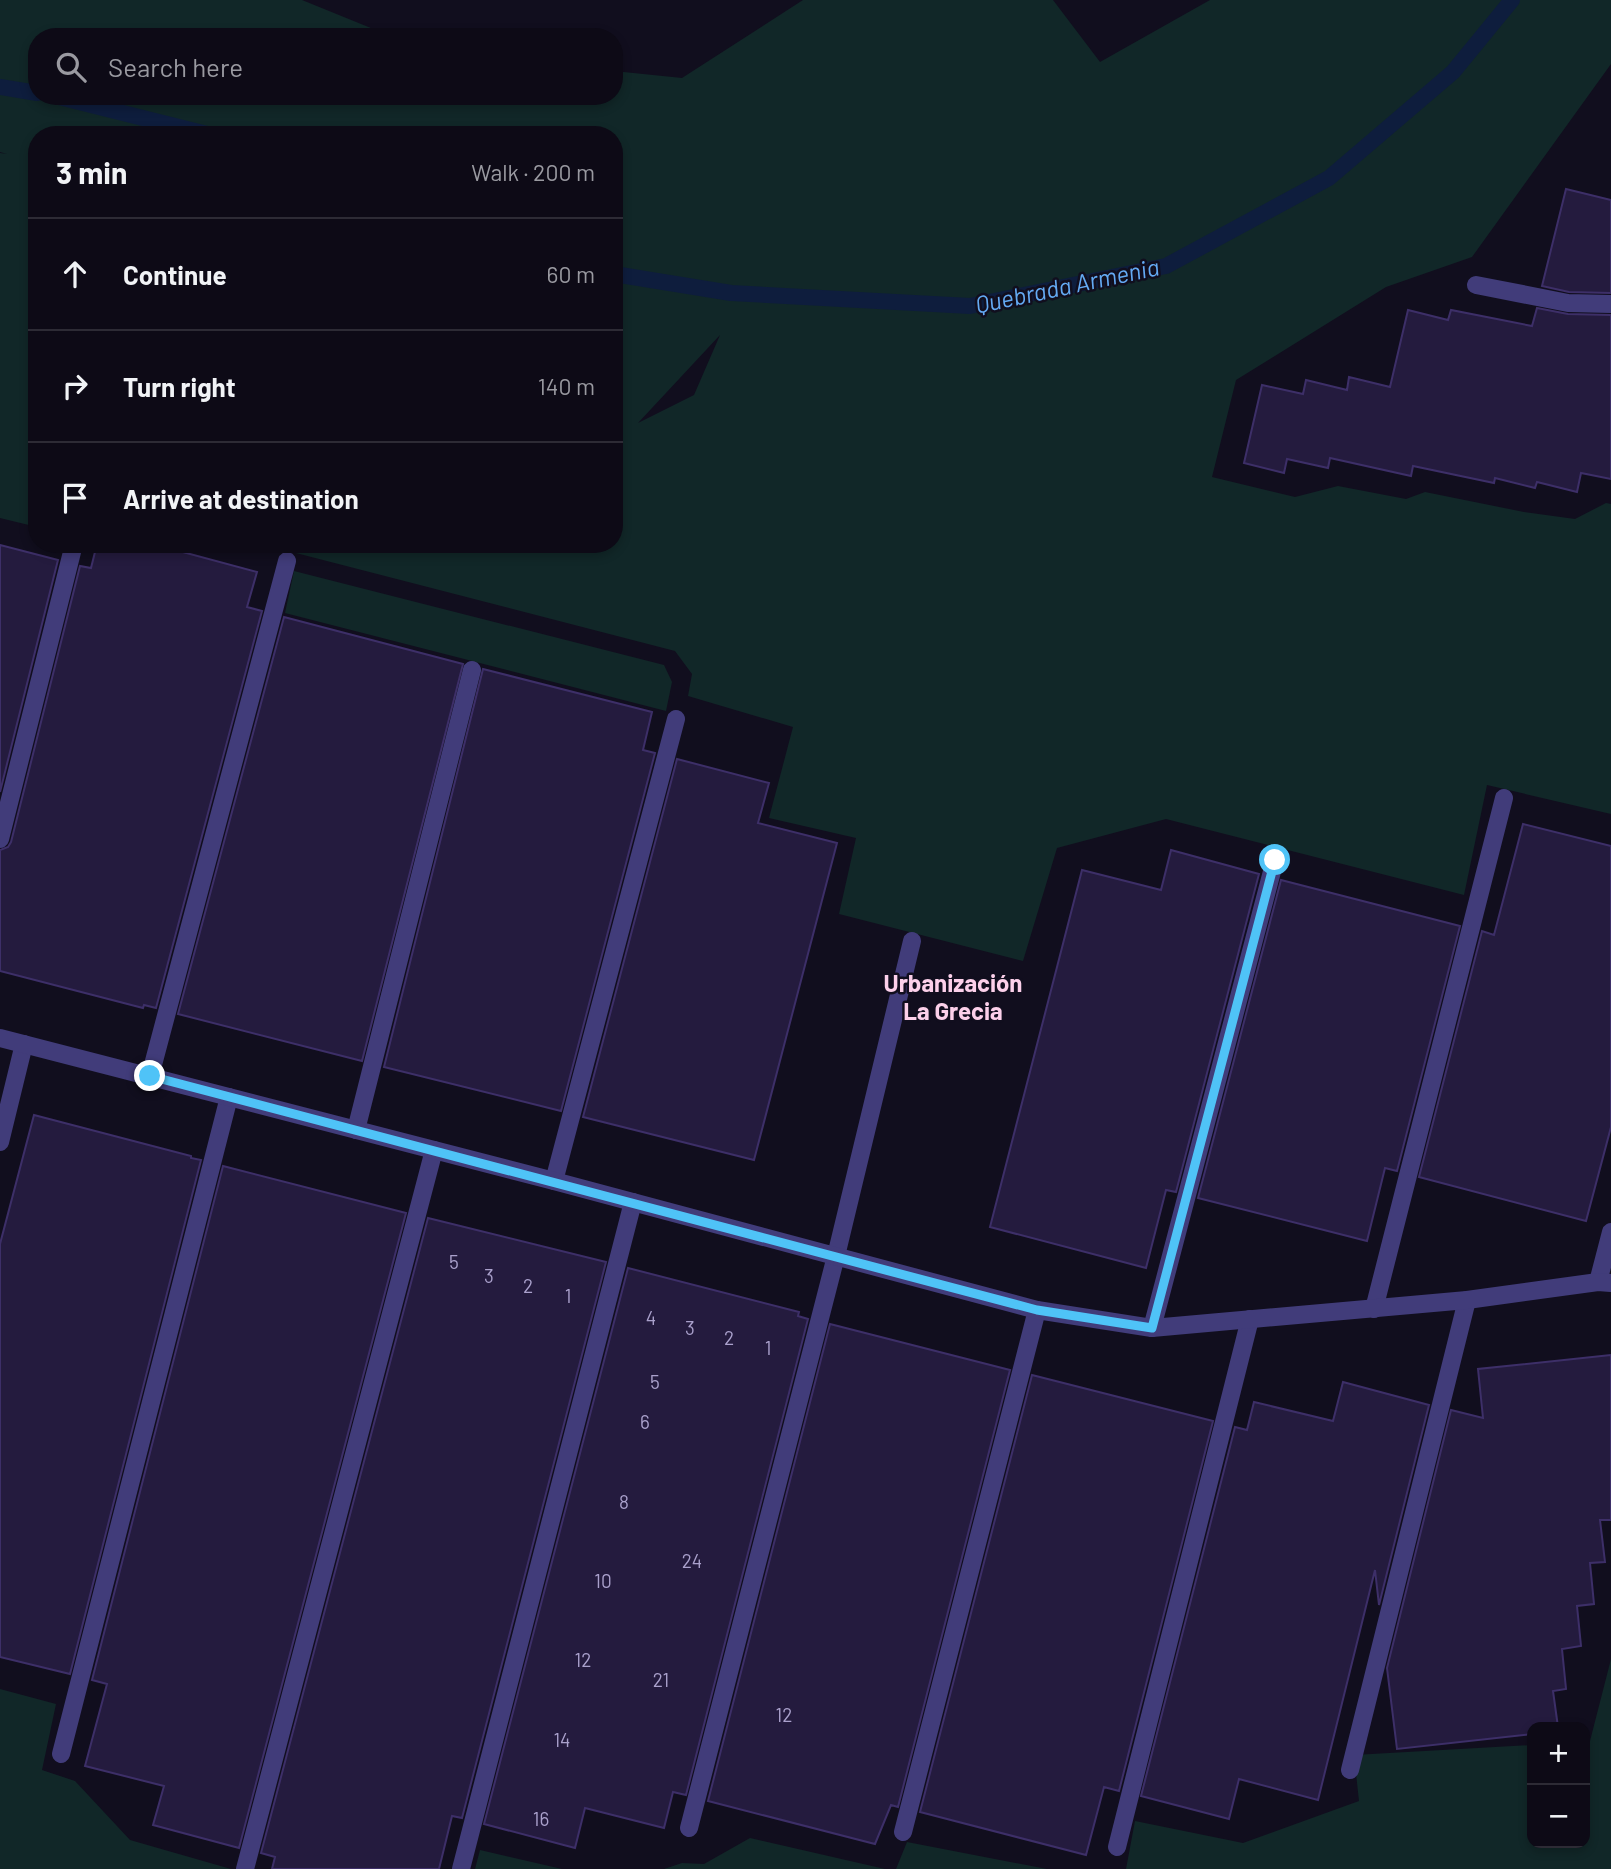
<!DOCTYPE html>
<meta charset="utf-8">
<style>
:root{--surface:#0d0a16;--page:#1b1823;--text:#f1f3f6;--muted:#9a9aa1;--line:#2d2b35}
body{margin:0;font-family:Barlow,sans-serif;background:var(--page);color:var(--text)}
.controls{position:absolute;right:21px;bottom:21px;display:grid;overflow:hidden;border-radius:14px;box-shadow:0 4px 10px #0003}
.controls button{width:63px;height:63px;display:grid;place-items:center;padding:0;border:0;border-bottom:2px solid var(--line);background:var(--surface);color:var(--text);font:35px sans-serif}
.stop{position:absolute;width:21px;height:21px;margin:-16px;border:5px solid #4fc3f7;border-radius:50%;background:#fff}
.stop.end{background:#4fc3f7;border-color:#fff;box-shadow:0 2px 7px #0008}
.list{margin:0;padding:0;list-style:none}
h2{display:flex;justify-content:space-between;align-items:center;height:91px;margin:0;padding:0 28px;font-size:30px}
h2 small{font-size:23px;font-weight:400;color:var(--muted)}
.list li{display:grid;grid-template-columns:46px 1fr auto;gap:21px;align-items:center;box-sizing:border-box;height:112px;padding:0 28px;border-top:2px solid var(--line)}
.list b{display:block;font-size:26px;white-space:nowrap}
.list em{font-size:23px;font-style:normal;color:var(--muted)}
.icon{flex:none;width:38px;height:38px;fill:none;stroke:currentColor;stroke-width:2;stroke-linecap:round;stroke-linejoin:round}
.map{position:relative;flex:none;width:1611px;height:1869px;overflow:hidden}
.search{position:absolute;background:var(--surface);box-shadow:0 4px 10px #0003;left:28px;top:28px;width:595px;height:77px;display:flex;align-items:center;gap:18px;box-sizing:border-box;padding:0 24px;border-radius:28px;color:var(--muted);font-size:26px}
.panel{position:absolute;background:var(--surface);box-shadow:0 4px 10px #0003;left:28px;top:126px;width:595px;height:427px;border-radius:28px}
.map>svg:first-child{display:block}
.green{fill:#112728;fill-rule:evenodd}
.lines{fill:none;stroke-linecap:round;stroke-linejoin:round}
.stream{stroke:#0e1d3d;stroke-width:16}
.building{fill:#241b3e;stroke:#3d2f68;stroke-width:2}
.service{stroke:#413c7a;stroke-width:18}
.minor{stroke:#413c7a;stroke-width:18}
.route{stroke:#4fc3f7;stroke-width:9}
.labels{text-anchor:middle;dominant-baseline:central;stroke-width:5;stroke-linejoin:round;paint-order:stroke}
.number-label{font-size:19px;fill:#aaa1cc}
.water-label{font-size:24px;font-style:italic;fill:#64aaf4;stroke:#110e1e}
.neighbourhood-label{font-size:24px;font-weight:bold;fill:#fcd0ea;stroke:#110e1e}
</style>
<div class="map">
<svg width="1611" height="1869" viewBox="0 0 1611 1869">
<rect width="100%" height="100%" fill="#110e1e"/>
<path class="green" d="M0,0H302L393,37H37V96H614V71L682,78L803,0H1053L1100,62L1210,0H1611V64L1472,257L1386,287L1236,380L1212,477L1295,497L1338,486L1406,499L1425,492L1524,512L1575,519L1606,503L1611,504V814L1487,785L1464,895L1166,819L1057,848L1023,961L839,914L856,838L769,818L793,727L688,696L692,674L675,651L261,544H614V135H37V527L0,518V153L7,154L0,152ZM720,335L694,395L638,423Z
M294,571L664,665L672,682L666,711L285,613Z
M1611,1659V1869H1126L1135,1821L1243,1843L1359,1801L1354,1755L1532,1745V1843H1585V1741H1590Z
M0,1689L56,1704L42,1770L75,1781L130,1840L231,1869H0Z
M750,1838L885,1869H664L682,1863L704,1864Z
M907,1842L1047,1869H896Z
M480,1850L562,1869H475Z"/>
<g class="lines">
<path class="stream" d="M0,87L37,93
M55,96L211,135
M614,274L731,293L970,306L1166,266L1329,178L1453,72L1512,0"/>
</g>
<path class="building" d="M1566,189L1611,200V293L1569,292L1542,286Z
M1537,308L1568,314L1611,315V479L1581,473L1577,492L1537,482L1535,488L1495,478L1494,483L1413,466L1411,476L1330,458L1328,468L1287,459L1284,473L1244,463L1262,385L1303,394L1306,380L1347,390L1349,377L1390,387L1408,310L1448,320L1451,310L1532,326Z
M97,544H153L257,572L247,607L262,611L156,1008L144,1005L143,1008L0,971V850L8,847L11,842L80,566L91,568Z
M0,545L58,560L0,792Z
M284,617L463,664L362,1061L178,1014Z
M483,669L652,712L643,750L655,753L561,1111L384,1067Z
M677,759L769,783L758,823L837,843L754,1160L583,1117Z
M1523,824L1611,846V1127L1586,1221L1419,1177L1482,931L1494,935Z
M1171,850L1259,874L1176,1192L1166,1190L1146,1268L990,1227L1082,870L1161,890Z
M1281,880L1460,926L1397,1171L1385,1168L1367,1241L1198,1198Z
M34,1115L191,1156V1158L201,1160L70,1674L0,1657V1244Z
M223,1166L406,1213L239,1848L153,1825L164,1786L85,1766L107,1684L92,1680Z
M428,1218L606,1262L462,1818L452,1816L439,1869H272L275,1857L261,1853Z
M628,1268L799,1312L798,1316L808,1319L686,1795L673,1792L664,1828L585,1808L575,1848L484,1824Z
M830,1324L1010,1370L898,1807L891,1805L875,1844L708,1801Z
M1611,1355V1520H1600L1605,1562L1590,1563L1594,1604L1577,1606L1581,1646L1562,1649L1566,1689L1553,1691L1558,1727H1532V1734L1397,1749L1387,1668L1451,1410L1483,1418L1478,1369Z
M1032,1375L1213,1421L1119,1791L1104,1787L1086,1855L920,1812Z
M1343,1382L1429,1405L1379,1605L1375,1570L1318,1800L1239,1779L1229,1819L1141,1796L1235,1427L1247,1430L1254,1402L1333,1421Z"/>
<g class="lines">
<path class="service" d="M1476,285L1568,303L1611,304
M0,839L74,544
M150,1076L287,561
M356,1130L472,670
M0,1142L24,1044
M554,1181L676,719
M1598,1282L1611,1232
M1374,1309L1504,798
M1152,1328L1275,860
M61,1754L229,1097
M1350,1770L1467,1300
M689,1828L836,1256L912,941
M903,1832L1037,1310
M1117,1847L1250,1319
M245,1869L434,1150
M461,1869L633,1202"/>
<path class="minor" d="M0,1038L554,1181L1037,1310L1152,1328L1467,1300L1598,1282L1611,1283"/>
</g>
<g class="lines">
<path class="route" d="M150,1076L1037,1310L1152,1328L1275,860"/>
</g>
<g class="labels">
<g class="number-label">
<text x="454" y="1261">5</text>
<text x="489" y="1275">3</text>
<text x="528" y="1285">2</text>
<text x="568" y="1295">1</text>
<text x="651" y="1317">4</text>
<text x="690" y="1327">3</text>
<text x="729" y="1337">2</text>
<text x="768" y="1347">1</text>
<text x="655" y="1381">5</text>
<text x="645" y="1421">6</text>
<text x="624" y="1501">8</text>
<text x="692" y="1560">24</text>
<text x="603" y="1580">10</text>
<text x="583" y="1659">12</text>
<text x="661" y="1679">21</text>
<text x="784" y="1714">12</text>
<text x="562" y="1739">14</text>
<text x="541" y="1818">16</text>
</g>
<g class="water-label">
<text transform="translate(1067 285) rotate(-12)">Quebrada Armenia</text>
</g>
<g class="neighbourhood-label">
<text x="953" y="982">Urbanización<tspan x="953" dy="28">La Grecia</tspan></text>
</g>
</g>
</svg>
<div class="controls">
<button>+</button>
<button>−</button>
</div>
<div class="stop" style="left:1275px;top:860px"></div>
<div class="stop end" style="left:150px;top:1076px"></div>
<div class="search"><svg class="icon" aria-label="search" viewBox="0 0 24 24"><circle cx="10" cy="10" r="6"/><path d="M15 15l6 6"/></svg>Search here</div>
<section class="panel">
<h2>3 min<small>Walk · 200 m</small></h2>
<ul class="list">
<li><svg class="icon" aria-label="ahead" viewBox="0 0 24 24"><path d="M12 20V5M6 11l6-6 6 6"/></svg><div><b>Continue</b></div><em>60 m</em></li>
<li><svg class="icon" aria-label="right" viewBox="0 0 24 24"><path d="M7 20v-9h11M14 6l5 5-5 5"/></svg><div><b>Turn right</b></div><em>140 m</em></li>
<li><svg class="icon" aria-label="arrive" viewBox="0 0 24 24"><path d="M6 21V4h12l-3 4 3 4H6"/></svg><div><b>Arrive at destination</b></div></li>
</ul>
</section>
</div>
